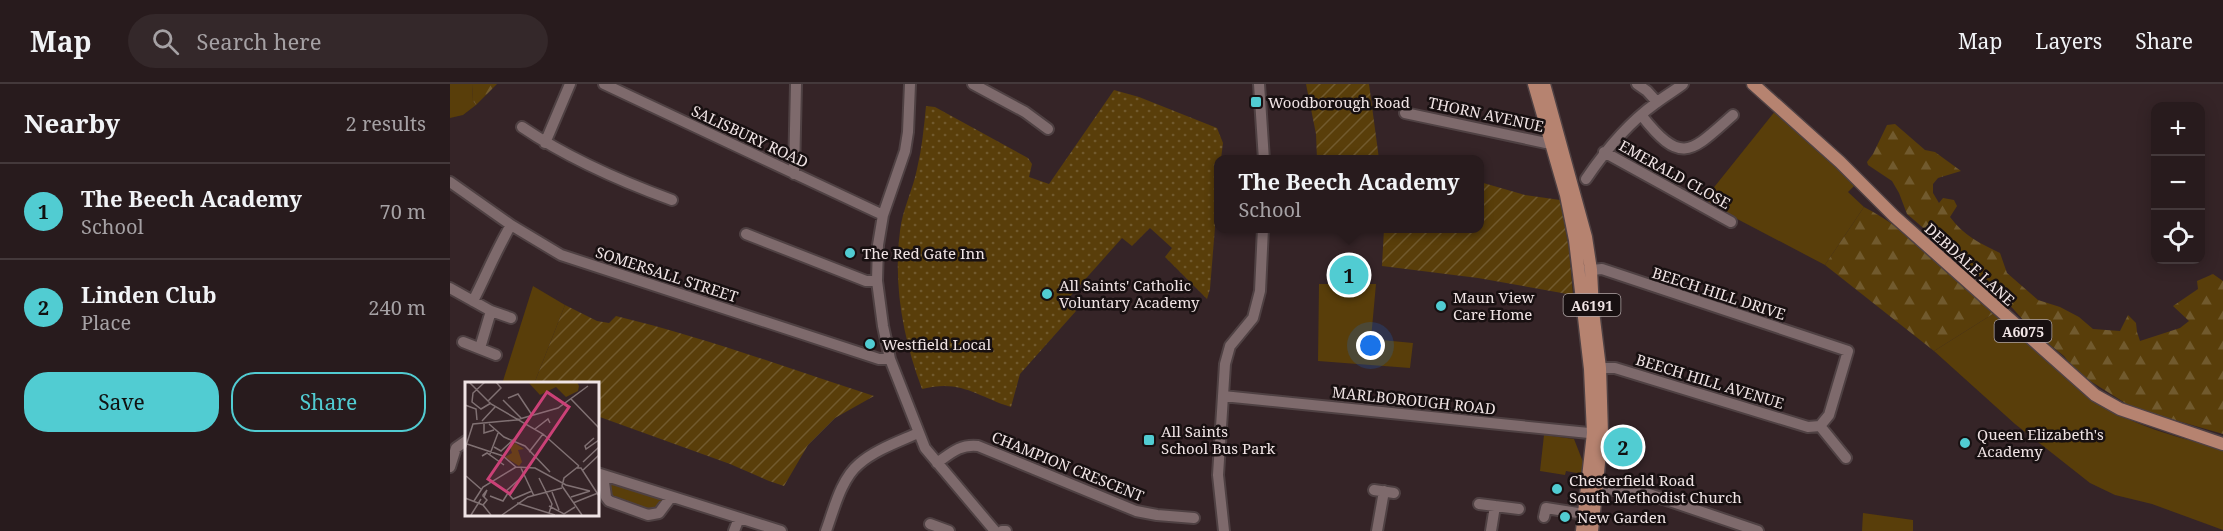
<!DOCTYPE html>
<meta charset="utf-8">
<style>
:root{--surface:#281b1d;--page:#34282a;--text:#f1f3f6;--muted:#a5a1a4;--line:#44393b;--accent:#51ccd2}
body{margin:0;font-family:"Noto Serif",serif;background:var(--page);color:var(--text)}
.controls{position:absolute;right:18px;top:18px;display:grid;overflow:hidden;border-radius:12px;box-shadow:0 3px 15px #0003}
.controls button{width:54px;height:54px;display:grid;place-items:center;padding:0;border:0;border-bottom:2px solid var(--line);background:var(--surface);color:var(--text);font:30px sans-serif}
.you{position:absolute;left:921px;top:262px;width:21px;height:21px;margin:-15px;border:4px solid #fff;border-radius:50%;background:#1a73e8;box-shadow:0 0 0 9px #1a73e833}
.badge{display:grid;place-items:center;width:39px;height:39px;border-radius:50%;background:var(--accent);color:#111;font-size:20px;font-weight:700}
.pin{position:absolute;translate:-50% -50%;border:3px solid #fff;box-shadow:0 2px 6px #0006}
.popup{position:absolute;left:764px;top:71px;width:270px;height:78px;box-sizing:border-box;display:grid;place-content:center;border-radius:12px;background:var(--surface);filter:drop-shadow(0 2px 4px #0005);font-size:20px;white-space:nowrap;color:var(--muted)}
.popup b{font-size:22px;color:var(--text)}
.popup::after{content:'';position:absolute;left:50%;top:100%;margin-left:-12px;border:12px solid transparent;border-top-color:var(--surface)}
.list{margin:0;padding:0;list-style:none}
h2{display:flex;justify-content:space-between;align-items:center;height:78px;margin:0;padding:0 24px;font-size:26px}
h2 small{font-size:20px;font-weight:400;color:var(--muted)}
.list li{display:grid;grid-template-columns:39px 1fr auto;gap:18px;align-items:center;box-sizing:border-box;height:96px;padding:0 24px;border-top:2px solid var(--line)}
.list b{display:block;font-size:22px;white-space:nowrap}
.list p{margin:0;font-size:20px;white-space:nowrap;color:var(--muted)}
.list em{font-size:20px;font-style:normal;color:var(--muted)}
.actions{display:flex;gap:12px;padding:18px 24px}
.actions a{flex:1;padding:14px 0;border:2px solid var(--accent);border-radius:24px;text-align:center;font-size:21px;color:var(--accent)}
.actions .main{background:var(--accent);color:#111}
.icon{flex:none;width:33px;height:33px;fill:none;stroke:currentColor;stroke-width:2;stroke-linecap:round;stroke-linejoin:round}
.map{position:relative;flex:none;width:1773px;height:447px;overflow:hidden}
header{display:flex;align-items:center;gap:36px;box-sizing:border-box;height:84px;padding:0 30px;background:var(--surface);border-bottom:2px solid var(--line)}
header strong{font-size:28px}
nav{display:flex;gap:33px;margin-inline-start:auto;font-size:21px}
.search{width:420px;height:54px;background:var(--page);display:flex;align-items:center;gap:15px;box-sizing:border-box;padding:0 21px;border-radius:33px;color:var(--muted);font-size:22px}
main{display:flex}
aside{flex:1;background:var(--surface)}
.map>svg:first-child{display:block}
.grass{fill:#593e0a}
.forest{fill:url(#forest-firs)}
.park{fill:url(#park-dots)}
.garden{fill:url(#garden-furrows)}
.lines{fill:none;stroke-linecap:round;stroke-linejoin:round}
.minor-casing{stroke:#4f4143;stroke-width:14}
.major-casing{stroke:#4f4143;stroke-width:15}
.minor{stroke:#7e6a6c;stroke-width:10}
.major{stroke:#b68370;stroke-width:12}
.poi-dot{fill:#51ccd2;stroke:#181011;stroke-width:2}
.labels{text-anchor:middle;dominant-baseline:central;stroke-width:5;stroke-linejoin:round;paint-order:stroke}
.shield{fill:#181011;stroke:#afa4a5;stroke-width:1.5}
.shield-label{font-size:14px;font-weight:bold;fill:#f0e4e5}
.poi-label{font-size:15px;fill:#f0e4e5;stroke:#181011;text-anchor:start}
.street-label{font-size:15px;fill:#f0e4e5;stroke:#181011}
.inset-road{fill:none;stroke:#807173;stroke-width:1.5}
.view{fill:#cb4177;fill-opacity:0.15;stroke:#cb4177;stroke-width:3}
.inset-edge{fill:none;stroke:#f0e4e5;stroke-width:3}
</style>
<header>
<strong>Map</strong>
<div class="search"><svg class="icon" aria-label="search" viewBox="0 0 24 24"><circle cx="10" cy="10" r="6"/><path d="M15 15l6 6"/></svg>Search here</div>
<nav><a>Map</a><a>Layers</a><a>Share</a></nav>
</header>
<main>
<aside>
<h2>Nearby<small>2 results</small></h2>
<ul class="list">
<li><span class="badge">1</span><div><b>The Beech Academy</b><p>School</p></div><em>70 m</em></li>
<li><span class="badge">2</span><div><b>Linden Club</b><p>Place</p></div><em>240 m</em></li>
</ul>
<div class="actions"><a class="main">Save</a><a>Share</a></div>
</aside>
<div class="map">
<svg width="1773" height="447" viewBox="0 0 1773 447">
<defs>
<pattern id="forest-firs" width="22" height="20" patternUnits="userSpaceOnUse" patternTransform="scale(1.5)"><rect width="22" height="20" fill="#593e0a"/><path d="M5 1l3.5 6h-7zM16 11l3.5 6h-7z" fill="#715a2e"/></pattern>
<pattern id="park-dots" width="8" height="8" patternUnits="userSpaceOnUse" patternTransform="scale(1.5)"><rect width="8" height="8" fill="#593e0a"/><path d="M2 2h.1M6 6h.1" fill="none" stroke="#715a2e" stroke-width="1.8" stroke-linecap="round"/></pattern>
<pattern id="garden-furrows" width="10" height="10" patternUnits="userSpaceOnUse" patternTransform="scale(1.5)"><rect width="10" height="10" fill="#593e0a"/><path d="M-1 1l2-2M0 10L10 0M9 11l2-2" fill="none" stroke="#715a2e"/></pattern>
</defs>
<rect width="100%" height="100%" fill="#352427"/>
<path class="grass" d="M0,0H22L23,17L26,21L13,31L0,34Z
M1326,26L1406,100L1398,108L1414,123L1375,181L1253,117Z
M869,200H926L921,255L963,259L960,284L868,277Z
M83,202L115,221L84,300H52Z
M1546,228C1588,268 1631,315 1685,338C1713,350 1744,357 1773,366V446L1702,420L1665,411L1640,399L1565,340L1484,267Z
M1094,351L1124,355L1133,378L1132,390L1116,387L1115,391L1090,387Z
M163,398L211,414L212,418C200,434 177,420 160,414L159,399Z
M1413,429L1463,436V447H1412Z"/>
<path class="forest" d="M22,0H47L26,21L23,17Z
M1445,40L1475,66L1485,68L1511,87L1488,94L1483,100V109L1489,119L1493,114L1504,116L1507,122L1500,133C1513,151 1531,160 1550,169L1557,189L1588,216L1610,223L1629,233L1643,245L1670,247L1678,231L1686,239L1687,248L1690,257L1730,244L1739,237L1723,222L1748,205L1747,197L1763,190L1773,197V350L1683,324L1626,288L1614,272L1584,248L1548,208L1457,130L1449,109L1442,97L1418,81L1417,78L1423,70L1437,41Z
M1414,123C1463,149 1504,191 1546,228L1484,267L1375,181Z"/>
<path class="park" d="M664,6L689,13L767,44L773,59L771,75L768,76V106L760,205L757,215L715,173L722,164L700,144L682,162L672,154L615,218L626,227L570,290L561,323C526,312 511,295 472,305C453,254 443,201 450,147C452,126 463,106 467,85C472,64 474,43 476,22L485,23L578,74L582,80L579,93L599,100Z"/>
<path class="garden" d="M856,0H919L929,75H867L866,50Z
M1030,98L1075,111L1110,116L1119,165L1123,211L1028,194L932,182L934,145L1030,144Z
M115,221L147,237L159,239L166,232C253,253 338,284 424,312L385,334L358,361L334,402L319,397L280,380L147,332V300H84Z"/>
<g class="lines">
<defs>
<path id="minor" d="M154,0L433,131
M460,0L458,48L455,67L433,131L428,161L427,197L433,242L440,275L475,364L545,447
M523,0L575,28L598,45
M809,0L814,76
M1187,0L1197,7L1207,18
M955,29L1096,59L1107,55
M1192,32C1232,83 1242,67 1283,31
M72,43C119,75 170,97 222,116
M95,59L120,0
M1154,68L1281,138
M344,90L346,0
M1136,95C1155,67 1178,39 1206,19C1215,12 1224,7 1233,0
M0,98L61,141L111,171L429,275H440
M296,150L416,197H427
M1132,187L1152,185L1398,267L1379,331L1370,342
M0,204L41,227L61,234
M23,217C36,192 46,166 61,141
M13,258L46,271
M30,264L41,227
M1144,284H1165L1358,343L1370,342
M773,312L1149,350
M1370,342L1396,374
M487,379C501,369 510,360 528,362L686,427L707,431L744,434
M0,383L6,364L16,357
M147,389L331,447
M153,391L156,413L159,417L198,431L209,429L221,413
M1140,403L1199,410L1308,447
M924,406L944,409
M1029,420L1069,425
M1094,433L1096,424L1134,430
M480,440L499,447
M284,447L289,434
M376,447C384,425 391,395 409,380C425,366 448,358 468,349
M552,447H556
M774,447L768,391L775,280L780,262L803,234L810,207L813,144
M927,447L934,407
M1041,447L1045,422"/>
<path id="major" d="M1084,0L1116,111L1125,156L1140,285L1143,349L1132,447
M1094,0L1136,153L1141,186L1143,227L1150,284L1152,350L1142,447
M1303,0L1390,78L1444,132L1645,311L1670,325L1773,360"/>
</defs>
<use href="#minor" class="minor-casing"/>
<use href="#major" class="major-casing"/>
<use href="#minor" class="minor"/>
<use href="#major" class="major"/>
</g>
<g class="poi-dot">
<rect x="800" y="12" width="12" height="12" rx="3"/>
<circle cx="400" cy="169" r="6"/>
<circle cx="597" cy="210" r="6"/>
<circle cx="991" cy="222" r="6"/>
<circle cx="420" cy="260" r="6"/>
<rect x="693" y="350" width="12" height="12" rx="3"/>
<circle cx="1515" cy="359" r="6"/>
<circle cx="1107" cy="405" r="6"/>
<circle cx="1115" cy="433" r="6"/>
</g>
<g class="labels">
<g class="shield">
<rect x="1113.5" y="210" width="57" height="22" rx="4.5"/>
<rect x="1544.5" y="236" width="57" height="22" rx="4.5"/>
</g>
<g class="shield-label">
<text x="1142" y="221">A6191</text>
<text x="1573" y="247">A6075</text>
</g>
<g class="poi-label">
<text x="818" y="18">Woodborough Road</text>
<text x="412" y="169">The Red Gate Inn</text>
<text x="609" y="201">All Saints' Catholic<tspan x="609" dy="17">Voluntary Academy</tspan></text>
<text x="1003" y="213">Maun View<tspan x="1003" dy="17">Care Home</tspan></text>
<text x="432" y="260">Westfield Local</text>
<text x="711" y="347">All Saints<tspan x="711" dy="17">School Bus Park</tspan></text>
<text x="1527" y="350">Queen Elizabeth's<tspan x="1527" dy="17">Academy</tspan></text>
<text x="1119" y="396">Chesterfield Road<tspan x="1119" dy="17">South Methodist Church</tspan></text>
<text x="1127" y="433">New Garden</text>
</g>
<g class="street-label">
<text transform="translate(1036 30) rotate(12)">THORN AVENUE</text>
<text transform="translate(300 52) rotate(25)">SALISBURY ROAD</text>
<text transform="translate(1225 90) rotate(29)">EMERALD CLOSE</text>
<text transform="translate(1520 180) rotate(42)">DEBDALE LANE</text>
<text transform="translate(217 190) rotate(18)">SOMERSALL STREET</text>
<text transform="translate(1269 209) rotate(18)">BEECH HILL DRIVE</text>
<text transform="translate(1260 297) rotate(17)">BEECH HILL AVENUE</text>
<text transform="translate(964 316) rotate(6)">MARLBOROUGH ROAD</text>
<text transform="translate(618 382) rotate(22)">CHAMPION CRESCENT</text>
</g>
</g>
<g transform="translate(15 298)">
<rect width="134" height="134" fill="#352427"/>
<path d="M63,0H112L114,4L113,9L101,15L91,5L75,13ZM50,61L59,67L53,68L57,80L54,84L40,75L47,71L45,65Z" fill="#593e0a"/>
<path class="inset-road" d="M4,0L26,22L78,52L114,84M20,0L8,11L7,20L16,27L26,21M43,16L53,12L67,33M106,17L134,46M38,18L56,36M23,19L36,6L31,0M0,23L11,27L12,38M17,39L30,25M19,41V51L29,48M24,42L39,55L60,64L85,90M70,47L83,37L85,41M129,56L120,64L121,67L134,58M2,62L38,74L51,85L70,86L101,103L125,109M29,65L36,69L49,57M0,67L8,42L51,38L93,26L123,4M64,70L78,52M25,72L33,51M17,74L22,71L39,83M118,80L134,65M114,84L99,96L97,104L117,133M56,86L69,114M112,86H116L134,114M117,89L134,73M1,94L17,108M58,94L41,109L48,117L67,109M74,96L87,122L84,131M87,110L94,128M25,114L38,119L43,111M106,115L125,109M0,116L18,123L26,133M9,119L18,105L51,85M52,121L90,133M108,121L133,111M18,123L22,118L18,114V113L22,108L19,115M84,124L99,132L110,125M6,133L16,117M37,133L63,115L97,106"/>
<path class="view" d="M82,10L104,25L45,112L23,97Z"/>
<rect width="134" height="134" class="inset-edge"/>
</g>
</svg>
<div class="controls">
<button>+</button>
<button>−</button>
<button><svg class="icon" aria-label="locate" viewBox="0 0 24 24"><circle cx="12" cy="12" r="6"/><path d="M12 2v4M12 18v4M2 12h4M18 12h4"/></svg></button>
</div>
<div class="you"></div>
<div class="pin badge" style="left:899px;top:191px">1</div>
<div class="popup"><b>The Beech Academy</b>School</div>
<div class="pin badge" style="left:1173px;top:363px">2</div>
</div>
</main>
